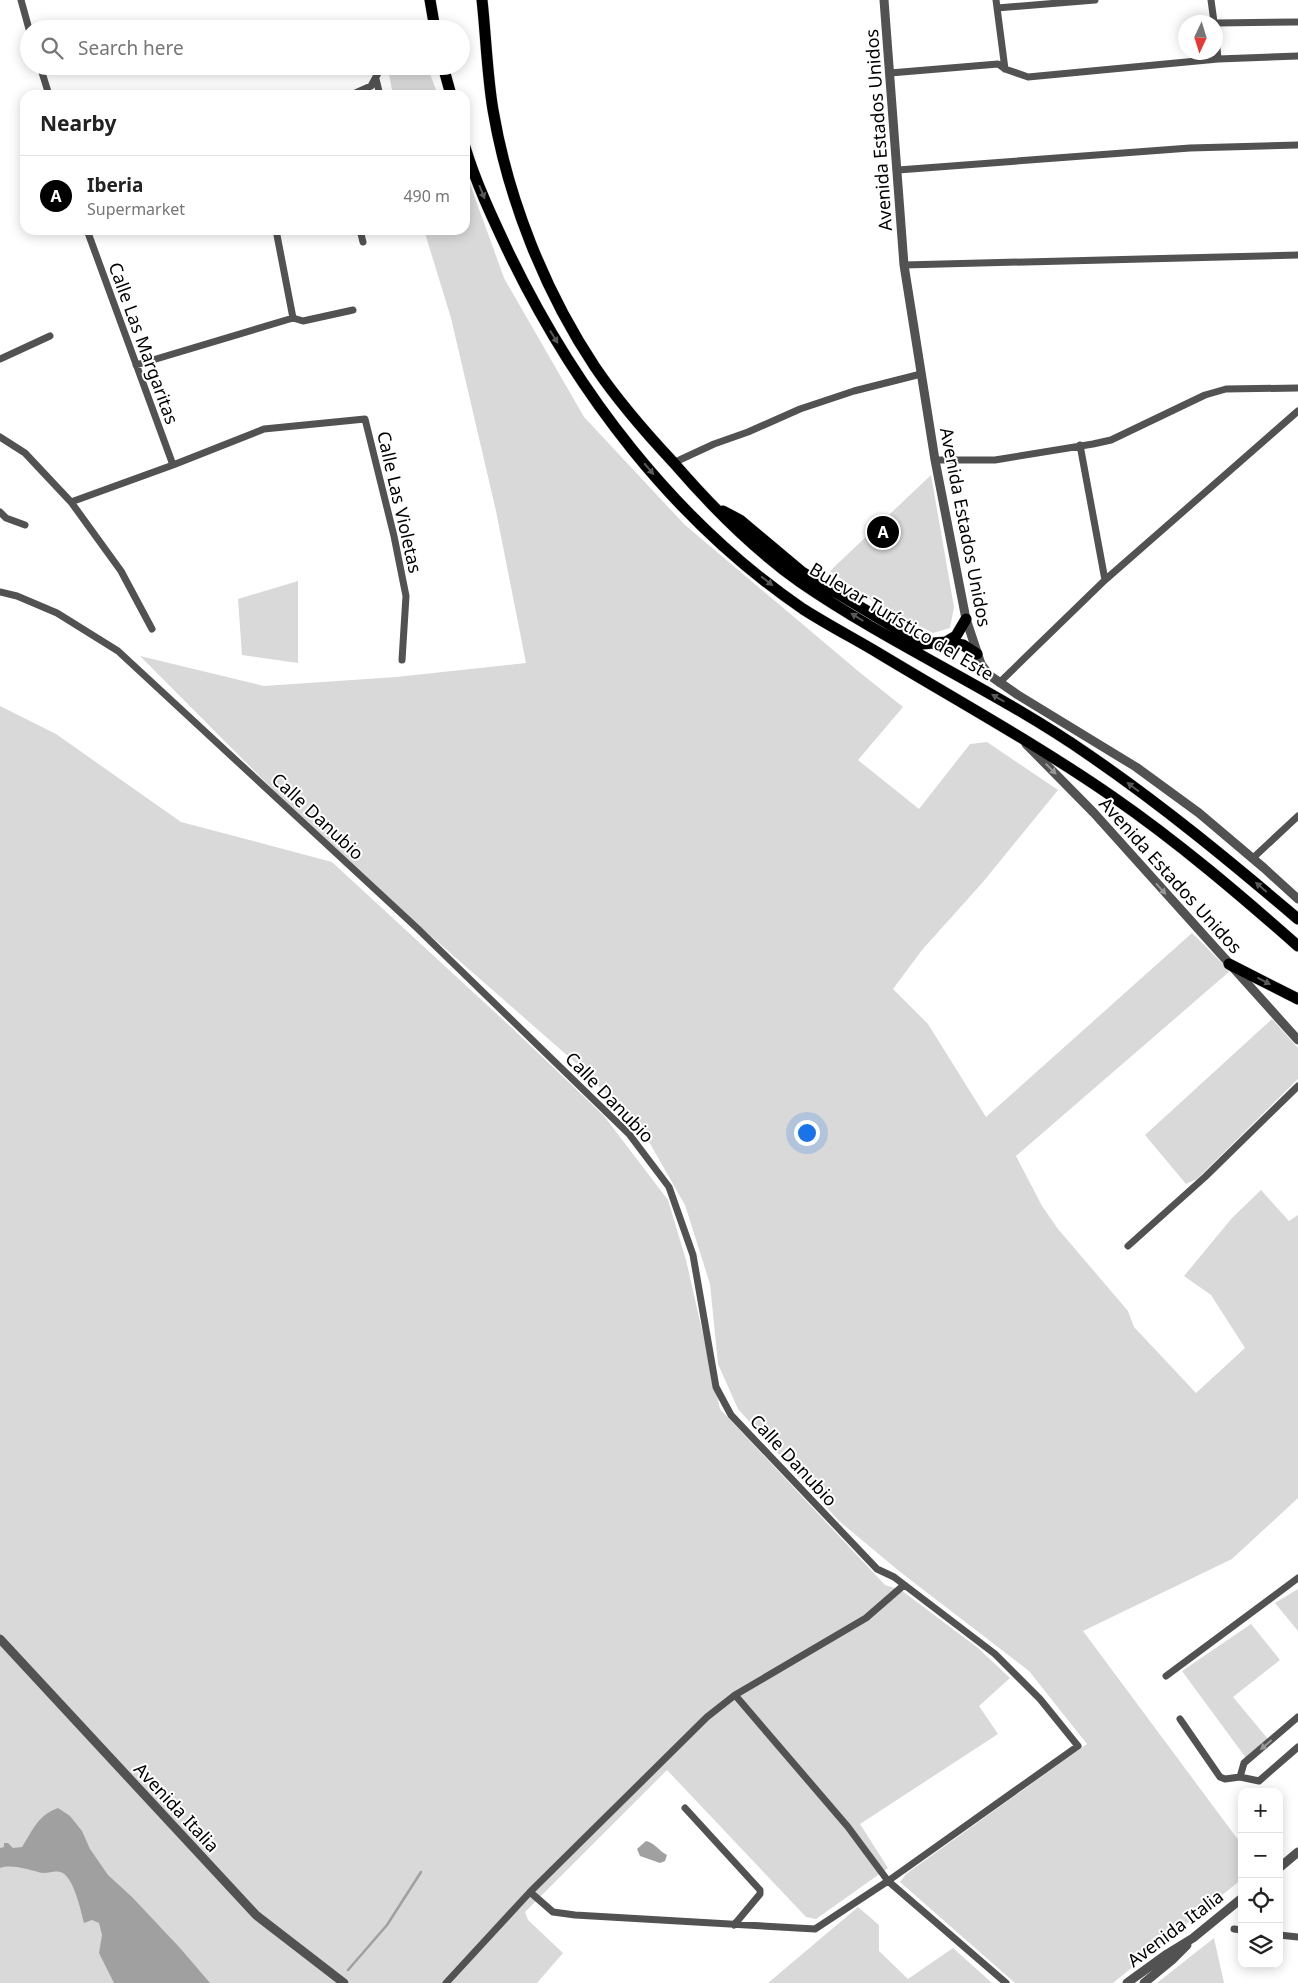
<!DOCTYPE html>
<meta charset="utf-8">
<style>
:root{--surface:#fff;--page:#f6f6f6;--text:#222;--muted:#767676;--line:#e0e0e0;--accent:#000}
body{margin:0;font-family:"Noto Sans",sans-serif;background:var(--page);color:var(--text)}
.controls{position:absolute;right:15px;bottom:15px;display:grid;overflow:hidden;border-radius:10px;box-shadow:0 2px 12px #0003}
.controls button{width:45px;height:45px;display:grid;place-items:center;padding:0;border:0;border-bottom:1px solid var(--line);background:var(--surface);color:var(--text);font:25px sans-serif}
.compass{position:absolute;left:1178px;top:15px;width:45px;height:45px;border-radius:50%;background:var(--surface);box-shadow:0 2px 12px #0003;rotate:184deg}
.you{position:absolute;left:806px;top:1132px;width:18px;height:18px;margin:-12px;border:4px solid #fff;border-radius:50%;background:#1a73e8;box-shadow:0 0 0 8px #1a73e833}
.badge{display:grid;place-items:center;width:32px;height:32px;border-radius:50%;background:var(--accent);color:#fff;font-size:16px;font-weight:700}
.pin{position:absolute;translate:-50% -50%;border:2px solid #fff;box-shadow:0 1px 5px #0006}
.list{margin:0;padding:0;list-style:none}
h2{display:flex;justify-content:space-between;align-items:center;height:65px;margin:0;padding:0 20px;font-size:21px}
h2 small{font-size:16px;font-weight:400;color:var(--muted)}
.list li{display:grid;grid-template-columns:32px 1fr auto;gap:15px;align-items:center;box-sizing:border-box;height:80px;padding:0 20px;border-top:1px solid var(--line)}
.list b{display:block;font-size:19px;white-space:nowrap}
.list p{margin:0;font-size:16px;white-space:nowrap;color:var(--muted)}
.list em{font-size:16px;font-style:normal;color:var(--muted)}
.icon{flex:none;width:28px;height:28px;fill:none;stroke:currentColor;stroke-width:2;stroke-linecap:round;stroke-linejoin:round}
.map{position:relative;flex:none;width:1298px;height:1983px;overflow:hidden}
.search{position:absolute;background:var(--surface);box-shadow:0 2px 12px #0003;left:20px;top:20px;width:450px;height:55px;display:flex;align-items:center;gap:12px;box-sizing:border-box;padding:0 18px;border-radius:28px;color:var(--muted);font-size:19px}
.panel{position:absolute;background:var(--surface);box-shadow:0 2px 12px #0003;left:20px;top:90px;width:450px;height:145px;border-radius:15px}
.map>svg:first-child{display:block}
.green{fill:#d9d9d9}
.water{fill:#a0a0a0}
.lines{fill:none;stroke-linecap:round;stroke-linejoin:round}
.stream{stroke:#a0a0a0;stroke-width:2.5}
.trunk-casing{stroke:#dbdbdb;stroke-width:12}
.minor{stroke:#525252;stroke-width:7}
.tertiary{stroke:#525252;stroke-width:9}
.trunk{stroke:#000;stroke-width:11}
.oneway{fill:#595959}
.oneway2{fill:#979797}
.labels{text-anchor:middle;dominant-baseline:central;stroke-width:4;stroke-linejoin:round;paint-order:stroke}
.street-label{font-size:18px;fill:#000;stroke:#fff}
</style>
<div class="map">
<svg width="1298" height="1983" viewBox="0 0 1298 1983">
<rect width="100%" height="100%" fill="#fff"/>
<path class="green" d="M393,66H427L438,95H393L388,69Z
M465,170L504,278L584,417L685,525L858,671L903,707L858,760L919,809L970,744L987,742L1058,790L983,882L922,950L893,989L928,1024L986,1117L1192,933L1230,971L1016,1156L1042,1206L1058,1229L1128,1311L1134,1327L1196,1393L1245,1348L1211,1295L1184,1276L1232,1218L1261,1190L1289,1221L1298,1215V1498L1232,1559L1083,1631L1242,1845V1879L1113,1983H1015L900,1882L906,1874L1087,1744L1029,1671L899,1571L839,1521L738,1409L718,1364L710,1284L685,1205L648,1140L585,1071L336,853L140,656L264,686L396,677L526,663L496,511L451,318L424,230H465Z
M931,475L954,607L950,628L933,633L878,605L830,571Z
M298,581V663L242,655L238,599Z
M0,706L56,734L181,822L332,862L512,1028L604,1116L668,1200L686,1260L720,1409L885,1585L901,1590L978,1648L1010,1678L979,1706L998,1734L860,1824L888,1868L816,1919L806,1917L667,1770L525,1912L528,1920L563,1953L537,1983H0Z
M1272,1019L1298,1048V1079L1197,1179L1186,1184L1145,1135Z
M1298,1589V1631L1275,1603Z
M1251,1624L1280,1660L1233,1697L1268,1739L1246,1758L1182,1671Z
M858,1907L879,1925V1951L908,1979L953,1948L992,1983H768Z
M1214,1938L1224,1983H1157L1162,1979Z"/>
<path class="water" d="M58,1808L70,1816L82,1831L90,1849L108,1875L132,1897L180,1948L210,1983H114L99,1953L102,1935L99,1923L92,1920L84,1923C81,1911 73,1874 60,1872C53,1870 46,1875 38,1872C27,1869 11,1864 0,1868V1848L4,1847V1843H8L13,1848L22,1847C33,1830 38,1815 58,1808Z
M646,1841C655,1843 659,1851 667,1855L665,1861L660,1863L640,1856L637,1849Z"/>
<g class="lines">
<path class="stream" d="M348,1970L387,1925L421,1872"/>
<defs>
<path id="trunk" d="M430,0L435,29
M482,0C486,36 487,74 493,110C508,199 545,292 595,367C618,401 645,432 673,462C711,506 752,548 800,582C893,646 997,691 1089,755C1162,805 1231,862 1298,919
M443,66L451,95
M465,147C476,183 492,217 508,251C575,391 674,521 803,609C828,625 855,639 880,654C958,701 1038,745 1113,797C1178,842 1239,894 1298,946
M723,511L740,520L802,572L922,644L946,642L956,636L966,619
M946,642L963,645L977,654
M1229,964L1298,999"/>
</defs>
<use href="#trunk" class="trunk-casing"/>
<path class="minor" d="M21,0L29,29
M996,0L1005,69
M1211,0L1214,22
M997,8L1095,0
M1216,23L1298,22
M1216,37L1218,59
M40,66L49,95
M890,73L998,64L1005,69L1028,77L1218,59L1298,56
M376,79L380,95
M351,95L371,86L382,66
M898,170L1190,148L1298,145
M87,230L173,465
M360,230L363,242
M904,265L1298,255
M293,318L303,321L353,310
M0,359L50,336
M136,365L293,318L276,230
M0,437L25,453L71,502L121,571L152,629
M1080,445L1105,580
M935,460H995L1093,444L1111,440L1205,395L1226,389L1298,388
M673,463L714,444L748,432L800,409L854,391L921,374
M71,502L173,465L264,429L365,419L394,536L406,596L402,660
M0,512L6,518L25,525
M0,592L17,596L57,613L118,651L417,928L629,1134L669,1187L693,1255L716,1387L731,1415L877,1569L894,1577L995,1654L1040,1699L1078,1746L888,1881L1006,1983
M999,683L1105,580L1298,411
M1253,858L1298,816
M1128,1246L1205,1177L1298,1086
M1166,1676L1298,1578
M1180,1719L1220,1777L1225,1779L1240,1777L1259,1781L1298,1747
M1240,1777L1244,1763L1298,1717
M685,1808L760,1890V1894L734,1925
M530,1892L707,1717L735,1695L866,1618L904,1585
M1234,1929L1242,1930
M1279,1935L1298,1937
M446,1983L530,1892L553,1912L575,1915L815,1929L888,1881L848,1827L735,1695"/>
<path class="tertiary" d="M884,0L904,265L935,460L966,619L981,664L989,675L1018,695L1136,767L1199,813L1264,868L1298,899
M1026,744L1094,813L1298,1040
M0,1639L256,1915L344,1983
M1279,1868L1298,1852
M1127,1983L1167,1954L1193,1938L1242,1898
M1144,1983L1172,1960L1187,1945"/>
<use href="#trunk" class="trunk"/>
</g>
<defs><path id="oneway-solid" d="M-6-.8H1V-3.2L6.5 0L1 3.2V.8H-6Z" transform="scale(1.25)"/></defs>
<g class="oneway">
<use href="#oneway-solid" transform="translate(482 192) rotate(68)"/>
<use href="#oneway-solid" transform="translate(554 337) rotate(58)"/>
<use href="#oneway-solid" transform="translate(649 469) rotate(50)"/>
<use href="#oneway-solid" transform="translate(767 581) rotate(38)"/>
<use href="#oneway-solid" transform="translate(857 617) rotate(-148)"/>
<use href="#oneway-solid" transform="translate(998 698) rotate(-150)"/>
<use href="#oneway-solid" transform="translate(1133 787) rotate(-143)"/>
<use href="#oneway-solid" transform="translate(1261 887) rotate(-139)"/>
<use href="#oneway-solid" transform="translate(1264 981) rotate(27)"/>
</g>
<g class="oneway2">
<use href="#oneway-solid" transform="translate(1051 769) rotate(45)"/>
<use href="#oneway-solid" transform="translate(1161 889) rotate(48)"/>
<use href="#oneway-solid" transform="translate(1266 1745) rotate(139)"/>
</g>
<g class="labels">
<g class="street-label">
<text transform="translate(878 130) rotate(-94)">Avenida Estados Unidos</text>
<text transform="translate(144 343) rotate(70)">Calle Las Margaritas</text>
<text transform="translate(400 502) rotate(77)">Calle Las Violetas</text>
<text transform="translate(966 527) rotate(79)">Avenida Estados Unidos</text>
<text transform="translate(902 621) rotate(31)">Bulevar Turístico del Este</text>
<text transform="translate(318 816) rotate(43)">Calle Danubio</text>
<text transform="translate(1171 875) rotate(48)">Avenida Estados Unidos</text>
<text transform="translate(610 1097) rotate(46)">Calle Danubio</text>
<text transform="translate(794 1460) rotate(47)">Calle Danubio</text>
<text transform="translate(177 1807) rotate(47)">Avenida Italia</text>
<text transform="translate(1175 1928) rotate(-37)">Avenida Italia</text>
</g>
</g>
</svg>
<div class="controls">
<button>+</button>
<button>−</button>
<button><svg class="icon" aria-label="locate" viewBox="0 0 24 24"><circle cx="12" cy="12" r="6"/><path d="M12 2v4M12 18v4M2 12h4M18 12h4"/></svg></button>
<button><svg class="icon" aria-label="layers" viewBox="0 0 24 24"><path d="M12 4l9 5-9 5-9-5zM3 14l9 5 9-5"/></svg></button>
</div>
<svg class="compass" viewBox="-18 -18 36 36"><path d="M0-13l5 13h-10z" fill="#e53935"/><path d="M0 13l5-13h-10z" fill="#767676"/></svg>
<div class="you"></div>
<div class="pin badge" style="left:883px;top:532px">A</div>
<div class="search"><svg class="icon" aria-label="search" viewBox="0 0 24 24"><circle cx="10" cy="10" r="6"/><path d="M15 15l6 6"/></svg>Search here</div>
<section class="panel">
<h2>Nearby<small></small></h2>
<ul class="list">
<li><span class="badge">A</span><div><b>Iberia</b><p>Supermarket</p></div><em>490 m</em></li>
</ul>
</section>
</div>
